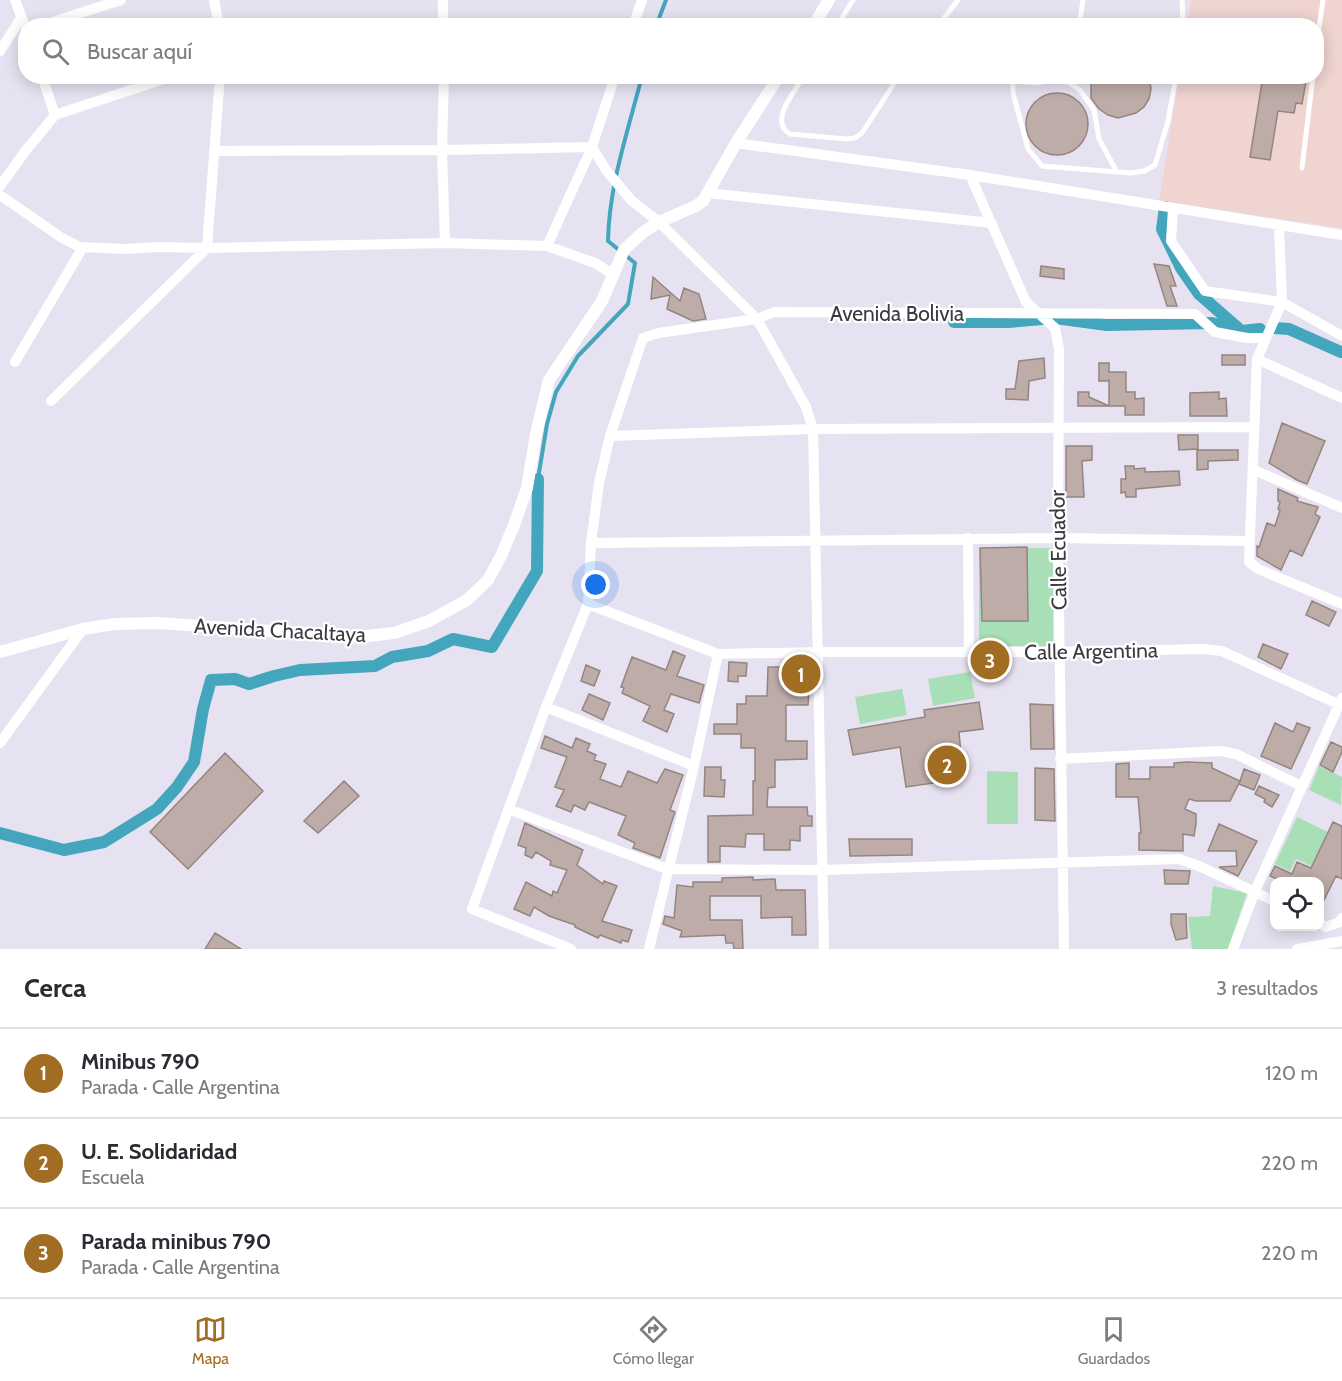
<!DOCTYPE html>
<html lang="es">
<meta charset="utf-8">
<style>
:root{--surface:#fff;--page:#f2f2f3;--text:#2b2b33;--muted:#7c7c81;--line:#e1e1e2;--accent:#a06d23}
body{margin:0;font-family:Cabin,sans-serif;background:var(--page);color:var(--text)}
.controls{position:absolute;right:18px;bottom:18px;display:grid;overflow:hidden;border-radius:12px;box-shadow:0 3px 15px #0003}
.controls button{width:54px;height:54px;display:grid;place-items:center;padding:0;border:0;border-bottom:2px solid var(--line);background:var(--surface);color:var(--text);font:30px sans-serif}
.you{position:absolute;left:596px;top:585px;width:21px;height:21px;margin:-15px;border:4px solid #fff;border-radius:50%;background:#1a73e8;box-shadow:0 0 0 9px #1a73e833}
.badge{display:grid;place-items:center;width:39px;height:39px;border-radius:50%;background:var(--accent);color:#fff;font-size:20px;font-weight:700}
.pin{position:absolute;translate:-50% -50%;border:3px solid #fff;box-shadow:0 2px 6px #0006}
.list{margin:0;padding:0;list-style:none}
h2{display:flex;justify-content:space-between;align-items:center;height:78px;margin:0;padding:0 24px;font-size:26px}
h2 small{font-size:20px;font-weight:400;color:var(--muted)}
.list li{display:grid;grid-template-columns:39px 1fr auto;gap:18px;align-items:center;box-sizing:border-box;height:90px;padding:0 24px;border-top:2px solid var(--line)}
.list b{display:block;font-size:22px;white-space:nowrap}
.list p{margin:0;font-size:20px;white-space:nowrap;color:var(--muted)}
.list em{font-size:20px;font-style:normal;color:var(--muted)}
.icon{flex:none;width:33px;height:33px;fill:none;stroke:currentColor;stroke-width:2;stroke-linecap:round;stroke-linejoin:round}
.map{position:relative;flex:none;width:1342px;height:949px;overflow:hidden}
.search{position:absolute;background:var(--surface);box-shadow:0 3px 15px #0003;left:18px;right:18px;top:18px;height:66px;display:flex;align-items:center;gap:15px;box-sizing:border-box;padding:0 21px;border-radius:24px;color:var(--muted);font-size:22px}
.sheet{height:348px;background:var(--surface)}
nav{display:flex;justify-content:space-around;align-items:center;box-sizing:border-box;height:84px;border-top:2px solid var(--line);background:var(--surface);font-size:16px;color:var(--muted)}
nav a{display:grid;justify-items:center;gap:3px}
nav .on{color:var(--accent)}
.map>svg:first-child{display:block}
.industrial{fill:#efd4d0}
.green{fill:#a8dfb6}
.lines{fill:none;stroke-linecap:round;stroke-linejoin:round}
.stream{stroke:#43a6bd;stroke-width:4}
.canal{stroke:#43a6bd;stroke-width:12}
.building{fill:#bdaca8;stroke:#958581;stroke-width:1.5}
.service{stroke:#fff;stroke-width:5}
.minor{stroke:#fff;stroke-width:10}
.tertiary{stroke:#fff;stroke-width:12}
.labels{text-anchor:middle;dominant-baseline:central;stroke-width:4.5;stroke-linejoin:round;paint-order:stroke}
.street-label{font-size:21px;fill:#3c3a40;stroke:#fff}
</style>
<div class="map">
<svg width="1342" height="949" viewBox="0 0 1342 949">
<rect width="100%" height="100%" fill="#e7e2f1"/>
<path class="industrial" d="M1191,0H1342V228L1159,201L1179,77L1316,76V26L1187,25Z"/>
<path class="green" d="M979,548H1053V646H979Z
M970,672L975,698L933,706L928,679Z
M902,689L907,715L860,724L855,697Z
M1319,766L1342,777L1341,805L1309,790Z
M987,771L1018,772V824H987Z
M1297,817L1328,832L1311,866L1296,859L1290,871L1275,864Z
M1213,886L1247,893L1228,949H1192L1188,917L1210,916Z"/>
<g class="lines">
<path class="stream" d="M656,26L666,0
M538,479L547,424L556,392L578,356L628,304L635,263L608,241C609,185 628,131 642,76"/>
<path class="canal" d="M1165,207L1162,229L1181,268L1199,294L1238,328
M954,322H1008L1055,318L1107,325L1212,323L1242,331L1260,329
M1274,328L1289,329L1341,352
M0,833L64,850L104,842L157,809L177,787L194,762L203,709L211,680L235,679L249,684L274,676L300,670L375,666L392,657L428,651L453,639L492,647L537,571L538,479"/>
</g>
<path class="building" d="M1093,76H1149L1151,89L1149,99L1144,107L1136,113L1118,118L1108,115L1099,109L1091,98V83Z
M1263,76H1307L1302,104L1296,103L1294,113L1278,111L1270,160L1250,157Z
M1026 124a31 31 0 1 1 62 0a31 31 0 1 1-62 0Z
M1154,264L1169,266L1176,286H1170L1177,306H1167Z
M1041,266L1064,269V279L1040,276Z
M653,277L680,301L684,288L699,294L706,319L693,321L667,309L670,295L651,299Z
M1222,355H1245V365H1222Z
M1044,358L1045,378L1029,381L1028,400L1006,399V389H1015L1019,361Z
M1099,363H1109V372H1126V392H1135V399L1144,398V415H1125V406H1078V392H1089V397L1109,406V379V381H1099Z
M1219,392V399L1226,398L1227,416H1190V393Z
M1282,423L1325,441L1307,484L1297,480L1269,463Z
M1178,435H1198V449L1179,450Z
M1066,446H1092V460L1082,461L1084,497H1066Z
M1197,450H1238V460L1208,461V469L1197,470Z
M1125,466H1134V469L1145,468V472L1179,471L1180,485L1136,489V497H1126L1125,492L1121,493V479H1126Z
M1278,489L1298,498L1297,501L1318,507L1315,514L1320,517L1302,556L1290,550L1281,570L1257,556V546L1259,547L1267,523L1275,526L1280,510L1278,509L1280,502L1278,501Z
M1027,547L1028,621H982L980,548Z
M1312,601L1336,612L1329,626L1306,615Z
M1263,644L1288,654L1281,669L1258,657Z
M673,651L685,656L677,676L704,685L699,703L671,694L664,710L674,714L667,732L643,721L650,706L622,693L624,688L621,687L632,657L666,670Z
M729,662L747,663L746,676H738V682L728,681Z
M586,665L600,671L594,686L581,681Z
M768,667H791L790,692H809L808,705H786V741H807V759L775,760V787L768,788L767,807H807L808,816H812V826H800V841L790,840V850H764V834H746L745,847L720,846V862H708V816L753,815V781H755V748H741V734H714V724H737V704H746V696H767Z
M589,694L610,703L603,720L582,710Z
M979,702L983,729L959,732L963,776L933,779L934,783L906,787L900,747L853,755L848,730L925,717L924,710Z
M1030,704L1053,705L1054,749H1031Z
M1275,723L1293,732L1297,723L1310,728L1291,769L1261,756Z
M545,736L572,748L576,738L590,744L587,751L596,755L594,760L606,764L600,779L621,787L628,771L657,783L665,769L683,775L670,810L675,812L660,858L633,848L635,843L618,835L626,816L589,802L585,810L574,805L571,812L556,806L564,790L555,787L567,757L541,748Z
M1331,742L1342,747V752L1333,772L1320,765Z
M225,753L263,791L188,869L150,832Z
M1187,762L1212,763V768L1240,781L1230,801H1196L1189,799L1185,809L1196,814V824L1194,836L1183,834V851L1139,850V833H1141L1138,797H1116V764L1129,763V779H1150V767H1174V763Z
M705,767H721V780H725L724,797L704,796Z
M1035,768L1054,769L1055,821L1035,820Z
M1244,769L1260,775L1254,790L1239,784Z
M344,781L359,796L318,833L304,821Z
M1259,786L1279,795L1272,807L1264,802L1265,799L1255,794Z
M1333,822L1342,826V879L1336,876L1320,908V882H1283L1270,876L1275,866L1292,874L1297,862L1311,868Z
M525,823L583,850L577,865L603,884L604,881L617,886L602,921L632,930L628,942L622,940L621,943L600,935L598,938L575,927V925L549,916L534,907L530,916L514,909L526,882L552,896L553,891L557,893L567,870L550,865L551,861L536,852L532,858L525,855L526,848L518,845Z
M1219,824L1257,841L1238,876L1219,867L1237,866L1236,851H1208Z
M849,839H912V855L850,856Z
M1164,870L1190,871L1188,884H1165Z
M753,877V880L775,879L776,890H805L806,935H792V917L761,918V896H710V920H742L743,949H734L733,943H726L725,935L680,937L682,931L663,924L665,916L674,918L677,885L693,887V882H722V878Z
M1171,914H1186L1187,938L1176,940L1171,924Z
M215,933L241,949H205Z"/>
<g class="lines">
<path class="service" d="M1182,0L1183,26
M837,26L853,0
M938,26L958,0
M1079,26L1083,0
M1316,49L1323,0
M804,76C795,92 768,121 790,134L847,139L855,138L862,133L899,76
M959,76L1037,83L1055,80L1068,82L1080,90L1094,110L1099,139L1117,172
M1013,82V93L1028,149L1042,166L1131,173L1144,171L1155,165L1168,121L1176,76
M1302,168L1313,76"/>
<path class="minor" d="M15,0L26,29
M214,0L219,26
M443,0V26
M40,26L121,0
M633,26L642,0
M0,51L21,18
M444,76L442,150L445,243
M55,115L173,76
M736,143L970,175L1342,235
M214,151L442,150L592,147L606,170L631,200L659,222L757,319L806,407L813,429L824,949
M970,175L1026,302L1055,328L1059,349L1058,538L1064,949
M0,186L27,149L55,115L42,76
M708,193L992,223
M0,195L62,238L80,247L126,249L157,247L207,248L445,243L547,246L595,263L614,275
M1173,208L1171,241L1205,291L1282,302L1342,336
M1279,225L1282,302L1257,359L1249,562L1258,569L1342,604
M547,246L592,147L615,76
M1257,359L1342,398
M15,362L83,247
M51,401L207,248L220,76
M610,436L813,429L1255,427
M1254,470L1342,508
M968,538L969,653
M591,543L1058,538L1249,541
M588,604L718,654L819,652H1059L1202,649L1222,651L1342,706
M546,707L694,766
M0,743L83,629
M1060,759L1221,751L1236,754L1301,786
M508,809L667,869L822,870L1179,859L1199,866L1274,901
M1320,924L1326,927L1340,922L1342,918
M571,949L472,909L546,707L588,604L591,543L599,483L610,436L643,338L658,333L757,319L774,312L1195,314L1215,332L1247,338H1266
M649,949L694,766L718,654
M1233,949L1255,891L1342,698
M1297,949L1342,941"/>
<path class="tertiary" d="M813,26L829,0
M0,652L83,629L115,624L158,623L359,637L394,633L429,621L467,600L488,580L501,556L514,525L527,488L536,434L549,380L602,301L624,250L642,233L659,222L696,206L703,201L736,143L779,76"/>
</g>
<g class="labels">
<g class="street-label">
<text x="897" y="313">Avenida Bolivia</text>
<text transform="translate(1058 550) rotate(-91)">Calle Ecuador</text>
<text transform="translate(280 630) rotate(3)">Avenida Chacaltaya</text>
<text transform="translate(1091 651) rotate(-1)">Calle Argentina</text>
</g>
</g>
</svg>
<div class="controls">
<button><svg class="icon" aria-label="locate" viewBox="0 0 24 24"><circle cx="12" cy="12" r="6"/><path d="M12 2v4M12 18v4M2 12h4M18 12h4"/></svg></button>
</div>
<div class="you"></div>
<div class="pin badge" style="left:801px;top:674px">1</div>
<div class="pin badge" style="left:947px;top:765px">2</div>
<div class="pin badge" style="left:990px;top:660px">3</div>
<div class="search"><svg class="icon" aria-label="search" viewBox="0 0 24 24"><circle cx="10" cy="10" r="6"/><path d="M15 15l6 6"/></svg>Buscar aquí</div>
</div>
<section class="sheet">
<h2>Cerca<small>3 resultados</small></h2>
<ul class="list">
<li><span class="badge">1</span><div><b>Minibus 790</b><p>Parada · Calle Argentina</p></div><em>120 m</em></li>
<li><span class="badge">2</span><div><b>U. E. Solidaridad</b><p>Escuela</p></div><em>220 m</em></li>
<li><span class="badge">3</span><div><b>Parada minibus 790</b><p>Parada · Calle Argentina</p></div><em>220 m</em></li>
</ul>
</section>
<nav>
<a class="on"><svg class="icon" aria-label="map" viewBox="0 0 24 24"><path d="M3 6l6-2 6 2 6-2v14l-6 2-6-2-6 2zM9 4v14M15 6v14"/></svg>Mapa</a>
<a><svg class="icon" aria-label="directions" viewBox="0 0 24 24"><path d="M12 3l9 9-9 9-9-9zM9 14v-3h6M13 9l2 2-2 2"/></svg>Cómo llegar</a>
<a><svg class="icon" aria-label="saved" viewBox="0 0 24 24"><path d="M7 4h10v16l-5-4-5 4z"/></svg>Guardados</a>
</nav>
